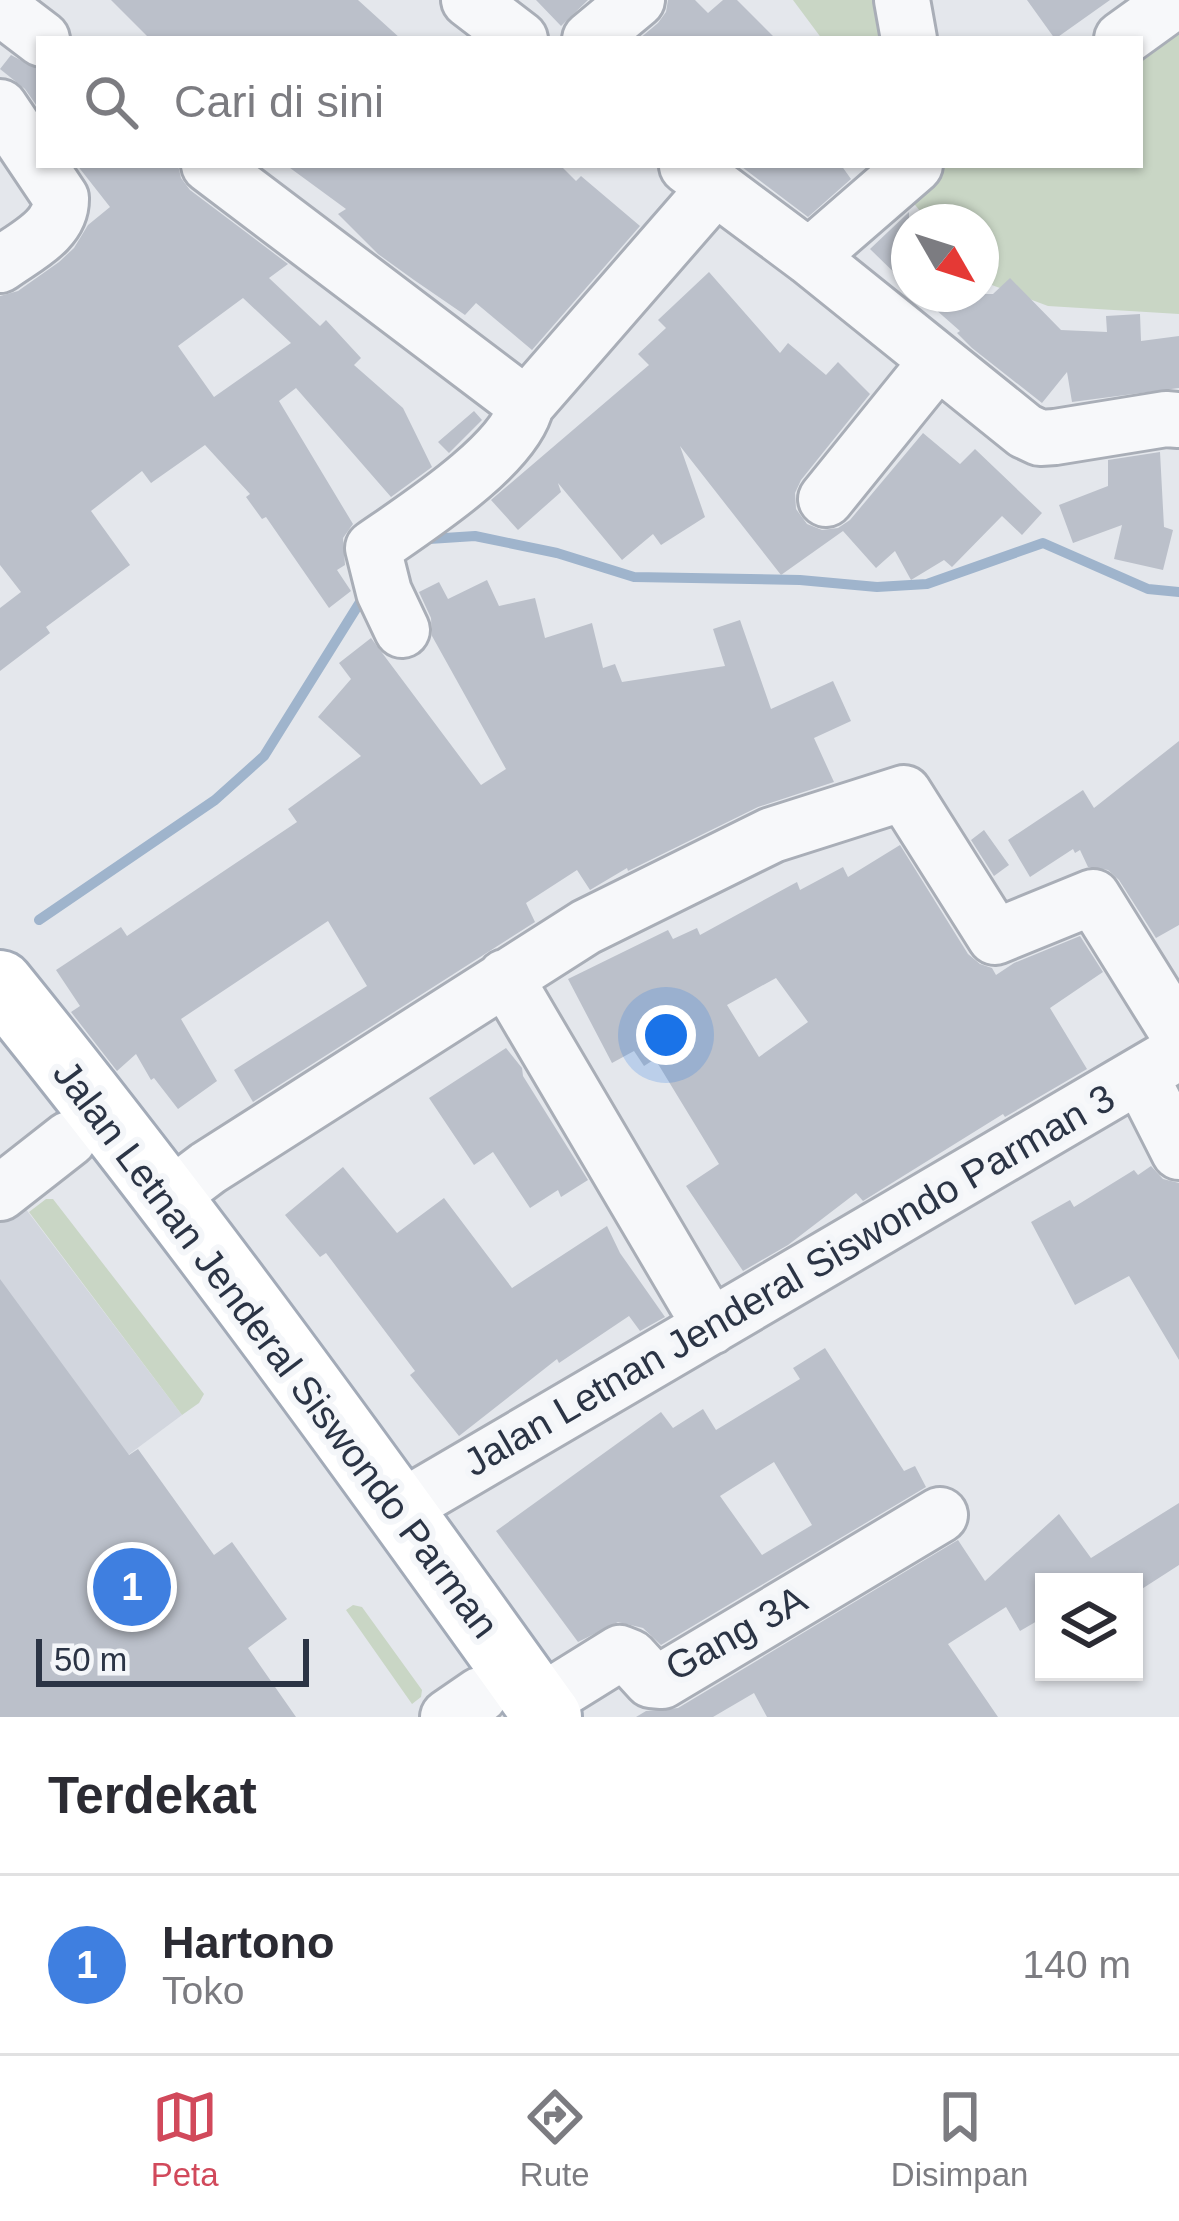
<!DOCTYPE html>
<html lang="id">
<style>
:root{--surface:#fff;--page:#f7f7f7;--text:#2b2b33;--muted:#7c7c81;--line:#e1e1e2;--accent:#d1495b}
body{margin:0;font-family:Arial,sans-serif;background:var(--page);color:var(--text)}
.controls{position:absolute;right:36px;bottom:36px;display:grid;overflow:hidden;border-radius:0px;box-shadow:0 3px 9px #0004}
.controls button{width:108px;height:108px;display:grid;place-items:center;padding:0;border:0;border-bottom:3px solid var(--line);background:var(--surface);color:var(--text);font:60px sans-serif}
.compass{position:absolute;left:891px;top:204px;width:108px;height:108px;border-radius:50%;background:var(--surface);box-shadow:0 3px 9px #0004;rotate:129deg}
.scale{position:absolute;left:36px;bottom:30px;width:273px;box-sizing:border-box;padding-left:12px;border:6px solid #2b3445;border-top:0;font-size:33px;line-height:42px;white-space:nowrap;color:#2b3445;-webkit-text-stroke:9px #f4f6f9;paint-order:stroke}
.you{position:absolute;left:666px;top:1035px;width:42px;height:42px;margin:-30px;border:9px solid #fff;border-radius:50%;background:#1a73e8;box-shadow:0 0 0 18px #1a73e833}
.badge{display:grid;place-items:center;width:78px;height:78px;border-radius:50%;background:var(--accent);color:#fff;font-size:39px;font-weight:700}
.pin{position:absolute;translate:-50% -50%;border:6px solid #fff;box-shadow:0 3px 12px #0006}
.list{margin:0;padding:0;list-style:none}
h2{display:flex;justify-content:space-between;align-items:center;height:156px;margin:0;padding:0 48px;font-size:51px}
h2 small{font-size:39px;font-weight:400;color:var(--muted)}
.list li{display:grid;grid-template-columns:78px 1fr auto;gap:36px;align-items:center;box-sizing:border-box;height:180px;padding:0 48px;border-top:3px solid var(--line)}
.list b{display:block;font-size:45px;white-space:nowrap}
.list p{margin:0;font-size:39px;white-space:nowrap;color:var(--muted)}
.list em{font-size:39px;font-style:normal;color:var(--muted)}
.icon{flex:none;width:66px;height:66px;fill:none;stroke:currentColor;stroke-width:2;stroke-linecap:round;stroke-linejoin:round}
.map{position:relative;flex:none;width:1179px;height:1717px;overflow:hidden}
.search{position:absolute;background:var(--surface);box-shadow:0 3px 9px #0004;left:36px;right:36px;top:36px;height:132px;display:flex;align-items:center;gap:30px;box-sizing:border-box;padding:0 42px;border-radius:0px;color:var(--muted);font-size:45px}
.sheet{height:336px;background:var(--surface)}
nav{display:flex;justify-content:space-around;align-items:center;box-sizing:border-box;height:168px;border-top:3px solid var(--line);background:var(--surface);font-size:33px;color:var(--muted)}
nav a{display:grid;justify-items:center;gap:6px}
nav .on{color:var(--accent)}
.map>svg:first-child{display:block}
.built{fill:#d2d6de}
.green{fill:#c9d6c5}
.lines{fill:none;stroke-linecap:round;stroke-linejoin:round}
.stream{stroke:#9fb4cc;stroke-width:10}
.building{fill:#bbc0ca;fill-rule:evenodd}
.minor-casing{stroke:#a9aeb7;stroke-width:60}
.major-casing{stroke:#a3abb8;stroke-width:72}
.minor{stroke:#f7f8fa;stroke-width:54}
.major{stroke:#fff;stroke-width:66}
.labels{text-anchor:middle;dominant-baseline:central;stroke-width:12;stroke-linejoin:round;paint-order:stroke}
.street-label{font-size:39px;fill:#2b3445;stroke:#f4f6f9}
</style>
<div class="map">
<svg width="1179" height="1717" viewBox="0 0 1179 1717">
<rect width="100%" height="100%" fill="#e4e7ec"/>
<path class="built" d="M0,1175L182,1415L0,1550Z"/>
<path class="green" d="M793,0H890L895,39H822Z
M1179,14V314L1048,306L981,281V222H929L902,189L944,165H1140V41Z
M46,1199H53L204,1394L199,1403L182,1415L29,1212Z
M353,1605L362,1607L422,1690L421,1697L412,1704L346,1610Z"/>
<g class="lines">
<path class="stream" d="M421,543L429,539L475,536L557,553L634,577L800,580L877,587L927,584L1043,543L1148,589L1179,592
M39,920L215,800L264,756L367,591"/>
</g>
<path class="building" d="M111,0H358L401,39H150Z
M536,0H588L561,26Z
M668,0H695L708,13L723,0H737L776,39H639L658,23L666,12Z
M1027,0H1110L1055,39Z
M11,55L39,70V109L25,89L0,69Z
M77,165H178L181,178L190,190L288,264L269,278L320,326L326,320L361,358L354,365L403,408L432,467L391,497L296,388L279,401L353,524L343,538L345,565L337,570L351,591L329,608L266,517L262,519L246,497L250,494L205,445L151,483L142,471L91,511L130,565L46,627L50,633L0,671V608L21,592L0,565V296L18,291L59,262L74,248L88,225L110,207ZM243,298L291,343L214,397L178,346Z
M286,165H560L576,181L581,176L640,226L532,350L476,303L465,315L414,280L378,254L338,214L346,209Z
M744,165H841L851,179L808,217L742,167Z
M909,212V287L870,249Z
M709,272L780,353L788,343L826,375L838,362L870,394L801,480L795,493L796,509L807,524L822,530L838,528L850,520L923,433L960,464L975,449L1042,513L1022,535L1002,516L952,567L944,560L911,580L895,551L876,568L843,531L781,575L680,446L705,517L661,545L653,534L622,560L558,483L561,492L518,530L491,500L649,365L638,354L666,328L658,320Z
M1010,278L1061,330L1107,332L1106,316L1140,314L1141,341L1179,336V388L1072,402L1067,372L1042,403L972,348L957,333L960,331L918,294H993Z
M474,411L482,420L449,453L438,442Z
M1160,452L1164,527L1173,530L1163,570L1114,559L1122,525L1073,543L1059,505L1108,486V460Z
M487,580L499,606L535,598L545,638L592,623L603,668L615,664L622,682L725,666L713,629L740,620L771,709L833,681L851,721L814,738L834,782L758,807L628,871L627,868L590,890L577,870L526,903L535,922L253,1102L234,1070L367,986L328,921L181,1019L217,1081L178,1109L154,1078L151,1080L136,1054L117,1071L71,1012L80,1006L56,970L121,927L127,936L297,822L288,809L361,756L318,717L351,679L339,663L371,638L481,785L506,769L432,636L431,618L419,592L439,582L448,599Z
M1179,741V925L1156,938L1119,880L1108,870L1088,867L1080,850L1075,853L1073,849L1030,877L1008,840L1083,790L1094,808Z
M984,830L1009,865L994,876L971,840Z
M900,845L968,954L980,964L992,968L996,975L1014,963L1080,936L1103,972L1050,1008L1087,1069L1005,1117L1003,1114L863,1201L856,1193L788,1245L743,1271L686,1186L719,1164L655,1059L644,1066L634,1051L612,1063L568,979L668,930L673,939L697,928L700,935L797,882L800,890L843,867L848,877ZM776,978L808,1022L759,1057L727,1005Z
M506,1048L522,1068L523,1076L588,1180L561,1197L558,1190L530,1208L493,1152L474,1165L429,1098Z
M1151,1166L1163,1179L1179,1183V1360L1129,1276L1075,1305L1031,1222L1070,1200L1074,1207L1134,1170L1138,1175Z
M343,1167L397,1233L444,1198L512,1288L607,1226L620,1253L665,1317L640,1331L629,1316L559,1363L557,1359L459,1436L410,1375L415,1371L326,1253L320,1257L285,1215Z
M0,1279L129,1455L138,1449L214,1555L232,1542L287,1619L248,1648L296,1717H0Z
M825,1348L904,1471L915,1466L926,1487L661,1645L643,1628L618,1622L578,1642L496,1531L661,1412L673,1428L703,1409L716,1430L800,1379L793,1368ZM774,1462L812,1525L762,1555L720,1496Z
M1179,1503V1565L1134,1594V1582H1044V1617L1020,1631L1006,1607L948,1644L998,1717H767L754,1693L713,1717H636L646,1711L678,1708L958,1540L985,1581L1059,1514L1091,1558Z"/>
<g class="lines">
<defs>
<path id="minor" d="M469,0L520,39
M902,0L909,39
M0,7L42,39
M590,39L637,0
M1122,39L1176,0
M0,107L61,198C62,231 24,247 0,265
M209,165L526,405L715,188
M687,166L809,257L1025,431L1040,438L1055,437L1166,419L1179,420
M809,257L915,165
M826,499L936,363
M402,630L384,592L373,548C416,518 515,455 526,405
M505,977L711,1327
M1140,1075L1179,1152
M0,1193L69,1139
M167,1199L208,1168L586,927L772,835L904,793L995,937L1093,897L1179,1035
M399,1509L1179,1052
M538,1704L620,1653L630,1657L651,1680L662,1681L940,1515
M448,1717L480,1695"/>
<path id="major" d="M0,984C192,1221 371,1469 548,1717"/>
</defs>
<use href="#minor" class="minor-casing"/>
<use href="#major" class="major-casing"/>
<use href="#minor" class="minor"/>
<use href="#major" class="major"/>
</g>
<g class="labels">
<g class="street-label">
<text transform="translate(789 1280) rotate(-30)">Jalan Letnan Jenderal Siswondo Parman 3</text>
<text transform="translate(276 1349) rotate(53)">Jalan Letnan Jenderal Siswondo Parman</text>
<text transform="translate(736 1633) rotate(-29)">Gang 3A</text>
</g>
</g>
</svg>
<div class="controls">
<button><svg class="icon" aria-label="layers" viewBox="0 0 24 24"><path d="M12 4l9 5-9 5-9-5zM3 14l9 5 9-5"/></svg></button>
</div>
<svg class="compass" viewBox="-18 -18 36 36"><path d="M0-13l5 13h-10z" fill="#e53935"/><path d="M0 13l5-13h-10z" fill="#7c7c81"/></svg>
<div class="scale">50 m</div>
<div class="you"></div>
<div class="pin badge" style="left:132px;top:1587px;background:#3f7fe0">1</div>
<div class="search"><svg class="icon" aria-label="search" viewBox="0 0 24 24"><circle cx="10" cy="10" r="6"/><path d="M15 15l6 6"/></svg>Cari di sini</div>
</div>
<section class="sheet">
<h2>Terdekat<small></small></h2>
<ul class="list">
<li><span class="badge" style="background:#3f7fe0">1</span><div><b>Hartono</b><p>Toko</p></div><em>140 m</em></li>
</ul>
</section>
<nav>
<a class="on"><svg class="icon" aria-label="map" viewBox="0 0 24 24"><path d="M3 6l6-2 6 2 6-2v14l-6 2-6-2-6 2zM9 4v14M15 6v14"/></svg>Peta</a>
<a><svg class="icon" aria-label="directions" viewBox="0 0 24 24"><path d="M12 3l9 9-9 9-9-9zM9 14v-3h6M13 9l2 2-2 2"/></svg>Rute</a>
<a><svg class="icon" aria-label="saved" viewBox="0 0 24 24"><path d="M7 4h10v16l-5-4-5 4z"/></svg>Disimpan</a>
</nav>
